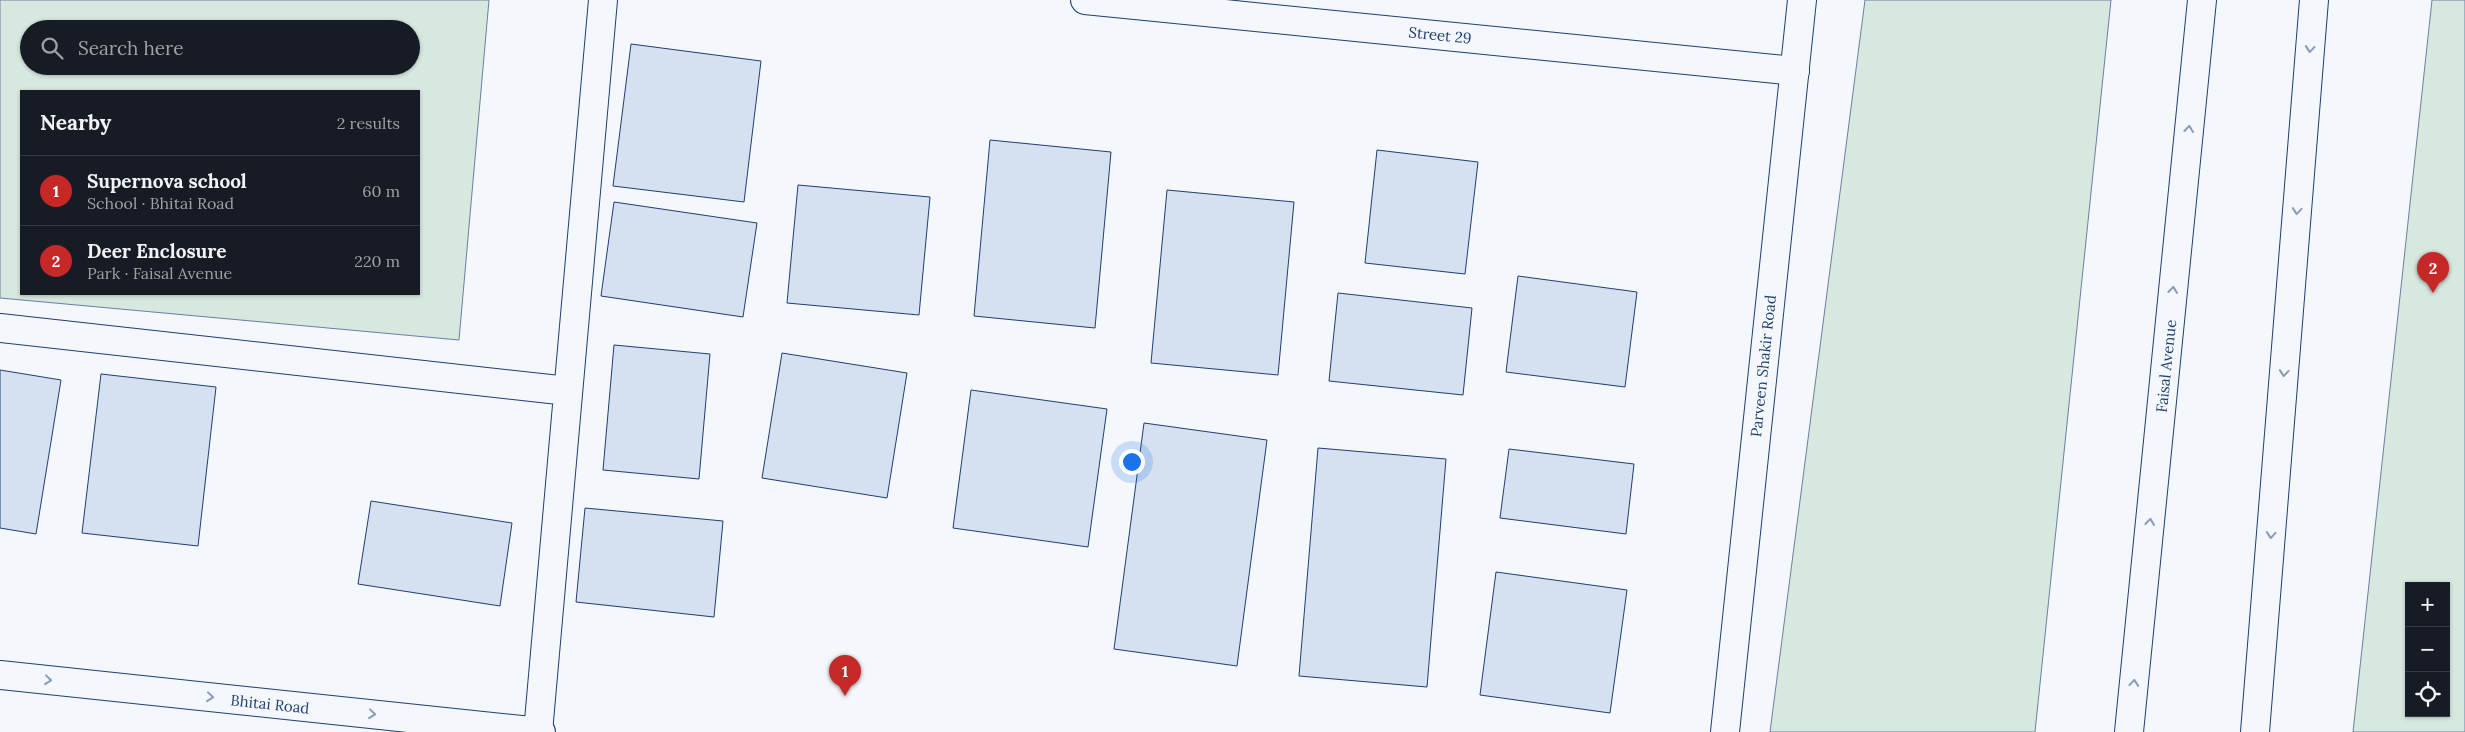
<!DOCTYPE html>
<meta charset="utf-8">
<style>
:root{--surface:#171b24;--page:#242831;--text:#f1f3f6;--muted:#9ea1a6;--line:#363941;--accent:#c62828}
body{margin:0;font-family:Lora,serif;background:var(--page);color:var(--text)}
.controls{position:absolute;right:15px;bottom:15px;display:grid;overflow:hidden;border-radius:0px;box-shadow:0 1px 4px #0004}
.controls button{width:45px;height:45px;display:grid;place-items:center;padding:0;border:0;border-bottom:1px solid var(--line);background:var(--surface);color:var(--text);font:25px sans-serif}
.you{position:absolute;left:1131px;top:461px;width:18px;height:18px;margin:-12px;border:4px solid #fff;border-radius:50%;background:#1a73e8;box-shadow:0 0 0 8px #1a73e833}
.badge{display:grid;place-items:center;width:32px;height:32px;border-radius:50%;background:var(--accent);color:#fff;font-size:16px;font-weight:700}
.pin{position:absolute;translate:-50% -41px;filter:drop-shadow(0 1px 2px #0008)}
.pin::after{content:'';position:absolute;top:26px;width:18px;height:15px;background:inherit;clip-path:polygon(0 0,100% 0,50% 100%)}
.list{margin:0;padding:0;list-style:none}
h2{display:flex;justify-content:space-between;align-items:center;height:65px;margin:0;padding:0 20px;font-size:21px}
h2 small{font-size:16px;font-weight:400;color:var(--muted)}
.list li{display:grid;grid-template-columns:32px 1fr auto;gap:15px;align-items:center;box-sizing:border-box;height:70px;padding:0 20px;border-top:1px solid var(--line)}
.list b{display:block;font-size:19px;white-space:nowrap}
.list p{margin:0;font-size:16px;white-space:nowrap;color:var(--muted)}
.list em{font-size:16px;font-style:normal;color:var(--muted)}
.icon{flex:none;width:28px;height:28px;fill:none;stroke:currentColor;stroke-width:2;stroke-linecap:round;stroke-linejoin:round}
.map{position:relative;flex:none;width:2465px;height:732px;overflow:hidden}
.search{position:absolute;background:var(--surface);box-shadow:0 1px 4px #0004;left:20px;top:20px;width:400px;height:55px;display:flex;align-items:center;gap:12px;box-sizing:border-box;padding:0 18px;border-radius:28px;color:var(--muted);font-size:19px}
.panel{position:absolute;background:var(--surface);box-shadow:0 1px 4px #0004;left:20px;top:90px;width:400px;height:205px;border-radius:0px}
.map>svg:first-child{display:block}
.green{fill:#d7e8df;stroke:#687fa3;fill-rule:evenodd}
.building{fill:#d5e0f0;stroke:#1d3f73}
.lines{fill:none;stroke-linecap:round;stroke-linejoin:round}
.minor-casing{stroke:#1d3f73;stroke-width:30}
.tertiary-casing{stroke:#1d3f73;stroke-width:30}
.primary-casing{stroke:#1d3f73;stroke-width:30}
.minor{stroke:#f4f7fb;stroke-width:28}
.tertiary{stroke:#f4f7fb;stroke-width:28}
.primary{stroke:#f4f7fb;stroke-width:28}
.oneway{stroke:#889bb7}
.labels{text-anchor:middle;dominant-baseline:central;stroke-width:4;stroke-linejoin:round;paint-order:stroke}
.street-label{font-size:15px;fill:#1d3f73;stroke:#f4f7fb}
</style>
<div class="map">
<svg width="2465" height="732" viewBox="0 0 2465 732">
<rect width="100%" height="100%" fill="#f4f7fb"/>
<path class="green" d="M0,0H489L459,340L0,298ZM29,29H411V66H29ZM21,91H419V294H21Z
M1865,0H2111L2035,732H1770Z
M2432,0H2465V732H2353ZM2409,586H2446V713H2409Z"/>
<path class="building" d="M631,44L761,61L744,202L613,186Z
M990,140L1111,152L1095,328L974,316Z
M1377,150L1478,162L1465,274L1365,263Z
M798,185L930,197L919,315L787,303Z
M1167,190L1294,202L1278,375L1151,363Z
M614,202L757,223L743,317L601,296Z
M1518,276L1637,292L1625,387L1506,372Z
M1338,293L1472,308L1463,395L1329,381Z
M614,345L710,354L699,479L603,470Z
M782,353L907,373L887,498L762,478Z
M0,370L61,380L36,534L0,528Z
M101,374L216,387L198,546L82,533Z
M971,390L1107,409L1088,547L953,528Z
M1144,423L1267,440L1237,666L1114,649Z
M1318,448L1446,459L1427,687L1299,676Z
M1509,449L1634,464L1626,534L1500,518Z
M371,501L512,523L500,606L358,584Z
M585,508L723,521L714,617L576,602Z
M1496,572L1627,590L1610,713L1480,695Z"/>
<g class="lines">
<defs>
<path id="minor" d="M1085,0L1795,71
M0,328L568,391
M538,732L603,0"/>
<path id="tertiary" d="M0,675L541,732
M1725,732L1802,0"/>
<path id="primary" d="M2129,732L2202,0
M2255,732L2314,0"/>
</defs>
<use href="#minor" class="minor-casing"/>
<use href="#tertiary" class="tertiary-casing"/>
<use href="#primary" class="primary-casing"/>
<use href="#minor" class="minor"/>
<use href="#tertiary" class="tertiary"/>
<use href="#primary" class="primary"/>
</g>
<defs><path id="oneway-chevron" d="M-2-3.5L2.5 0L-2 3.5" fill="none" stroke-width="1.6" stroke-linecap="round" stroke-linejoin="round" transform="scale(1.25)"/></defs>
<g class="oneway">
<use href="#oneway-chevron" transform="translate(2310 49) rotate(95)"/>
<use href="#oneway-chevron" transform="translate(2189 129) rotate(-84)"/>
<use href="#oneway-chevron" transform="translate(2297 211) rotate(95)"/>
<use href="#oneway-chevron" transform="translate(2173 290) rotate(-84)"/>
<use href="#oneway-chevron" transform="translate(2284 373) rotate(95)"/>
<use href="#oneway-chevron" transform="translate(2150 522) rotate(-84)"/>
<use href="#oneway-chevron" transform="translate(2271 535) rotate(95)"/>
<use href="#oneway-chevron" transform="translate(48 680) rotate(6)"/>
<use href="#oneway-chevron" transform="translate(2134 683) rotate(-85)"/>
<use href="#oneway-chevron" transform="translate(210 697) rotate(6)"/>
<use href="#oneway-chevron" transform="translate(372 714) rotate(6)"/>
</g>
<g class="labels">
<g class="street-label">
<text transform="translate(1440 35) rotate(6)">Street 29</text>
<text transform="translate(1763 366) rotate(-84)">Parveen Shakir Road</text>
<text transform="translate(2166 366) rotate(-84)">Faisal Avenue</text>
<text transform="translate(270 704) rotate(6)">Bhitai Road</text>
</g>
</g>
</svg>
<div class="controls">
<button>+</button>
<button>−</button>
<button><svg class="icon" aria-label="locate" viewBox="0 0 24 24"><circle cx="12" cy="12" r="6"/><path d="M12 2v4M12 18v4M2 12h4M18 12h4"/></svg></button>
</div>
<div class="you"></div>
<div class="pin badge" style="left:845px;top:696px">1</div>
<div class="pin badge" style="left:2433px;top:293px">2</div>
<div class="search"><svg class="icon" aria-label="search" viewBox="0 0 24 24"><circle cx="10" cy="10" r="6"/><path d="M15 15l6 6"/></svg>Search here</div>
<section class="panel">
<h2>Nearby<small>2 results</small></h2>
<ul class="list">
<li><span class="badge">1</span><div><b>Supernova school</b><p>School · Bhitai Road</p></div><em>60 m</em></li>
<li><span class="badge">2</span><div><b>Deer Enclosure</b><p>Park · Faisal Avenue</p></div><em>220 m</em></li>
</ul>
</section>
</div>
